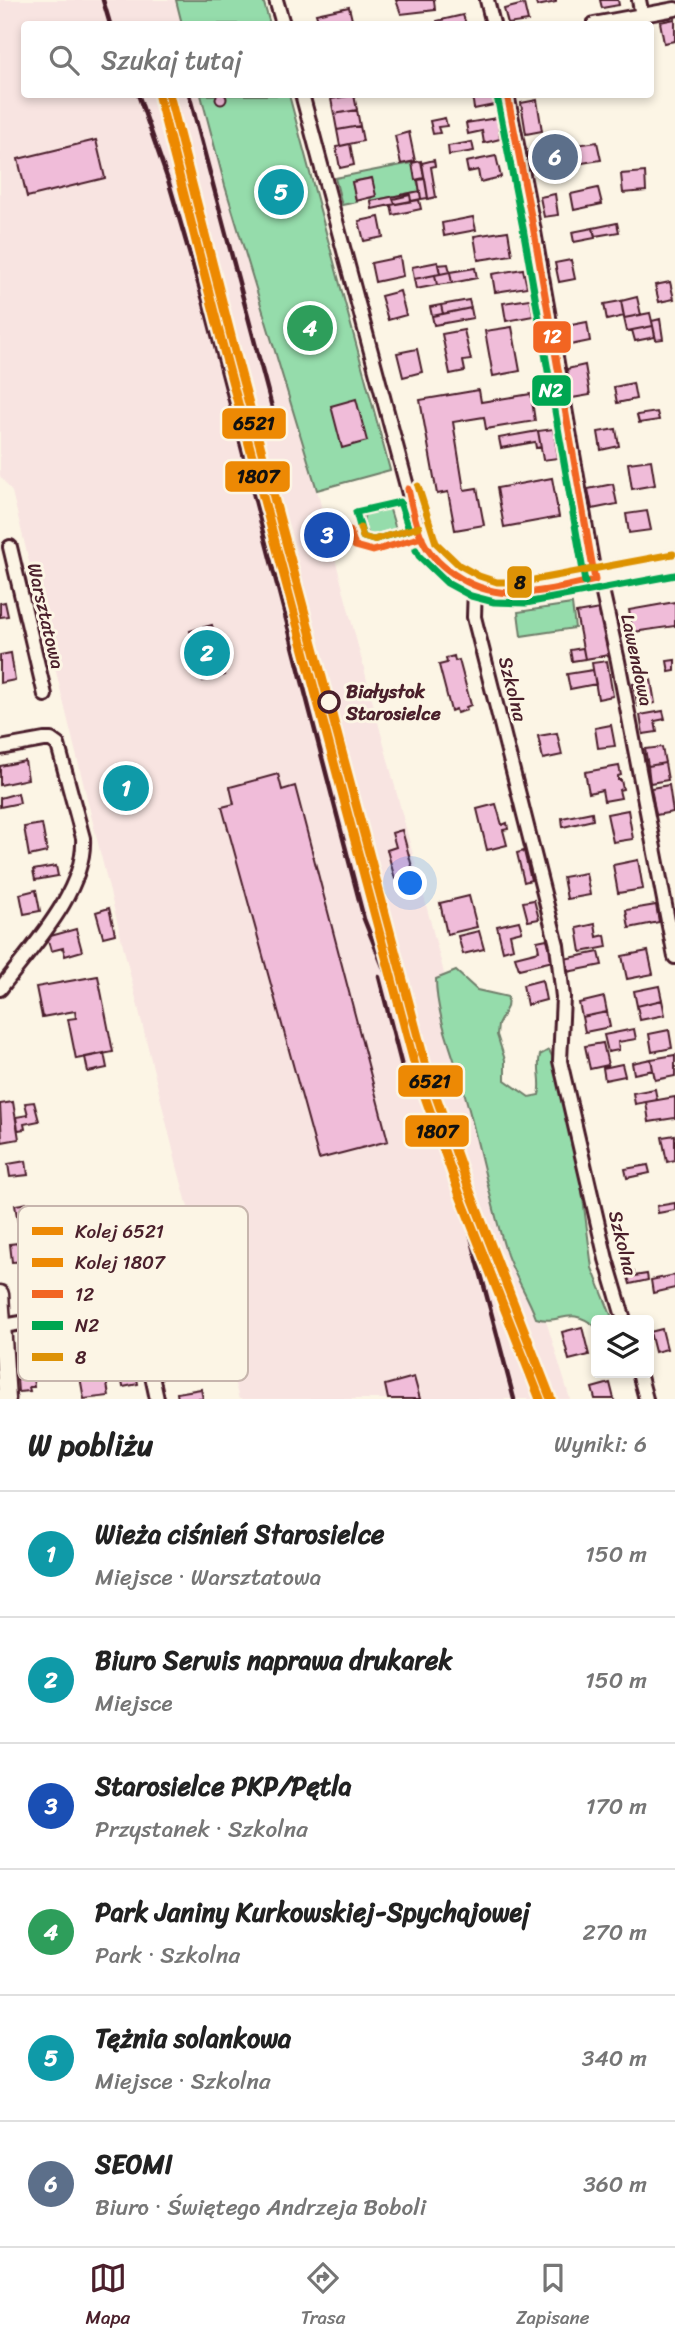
<!DOCTYPE html>
<html lang="pl">
<meta charset="utf-8">
<style>
:root{--surface:#fff;--page:#f6f6f6;--text:#222;--muted:#767676;--line:#e0e0e0;--accent:#4a1f2b}
body{margin:0;font-family:Sriracha,sans-serif;background:var(--page);color:var(--text)}
.controls{position:absolute;right:21px;bottom:21px;display:grid;overflow:hidden;border-radius:7px;box-shadow:0 4px 10px #0003}
.controls button{width:63px;height:63px;display:grid;place-items:center;padding:0;border:0;border-bottom:2px solid var(--line);background:var(--surface);color:var(--text);font:35px sans-serif}
.you{position:absolute;left:411px;top:884px;width:24px;height:24px;margin:-18px;border:5px solid #fff;border-radius:50%;background:#1a73e8;box-shadow:0 0 0 10px #1a73e833}
.badge{display:grid;place-items:center;width:46px;height:46px;border-radius:50%;background:var(--accent);color:#fff;font-size:23px;font-weight:700}
.pin{position:absolute;translate:-50% -50%;border:4px solid #fff;box-shadow:0 2px 7px #0006}
.list{margin:0;padding:0;list-style:none}
h2{display:flex;justify-content:space-between;align-items:center;height:91px;margin:0;padding:0 28px;font-size:30px}
h2 small{font-size:23px;font-weight:400;color:var(--muted)}
.list li{display:grid;grid-template-columns:46px 1fr auto;gap:21px;align-items:center;box-sizing:border-box;height:126px;padding:0 28px;border-top:2px solid var(--line)}
.list b{display:block;font-size:26px;white-space:nowrap}
.list p{margin:0;font-size:23px;white-space:nowrap;color:var(--muted)}
.list em{font-size:23px;font-style:normal;color:var(--muted)}
.icon{flex:none;width:38px;height:38px;fill:none;stroke:currentColor;stroke-width:2;stroke-linecap:round;stroke-linejoin:round}
.map{position:relative;flex:none;width:675px;height:1399px;overflow:hidden}
.search{position:absolute;background:var(--surface);box-shadow:0 4px 10px #0003;left:21px;right:21px;top:21px;height:77px;display:flex;align-items:center;gap:18px;box-sizing:border-box;padding:0 24px;border-radius:7px;color:var(--muted);font-size:26px}
.sheet{height:847px;background:var(--surface)}
nav{display:flex;justify-content:space-around;align-items:center;box-sizing:border-box;height:98px;border-top:2px solid var(--line);background:var(--surface);font-size:19px;color:var(--muted)}
nav a{display:grid;justify-items:center;gap:4px}
nav .on{color:var(--accent)}
.map>svg:first-child{display:block}
.built{fill:#f8e4e1}
.green{fill:#95dcab;stroke:#707e6b;stroke-width:2}
.building{fill:#f0bcd9;stroke:#4a1f2b;stroke-width:2}
.lines{fill:none;stroke-linecap:round;stroke-linejoin:round}
.minor-casing{stroke:#4a1f2b;stroke-width:18}
.tertiary-casing{stroke:#4a1f2b;stroke-width:21}
.minor{stroke:#fcf5e5;stroke-width:12}
.tertiary{stroke:#fcf5e5;stroke-width:16}
.rail{stroke:#4a1f2b;stroke-width:4.5}
.bus-1-casing{stroke:#fcf5e5;stroke-width:12}
.bus-2-casing{stroke:#fcf5e5;stroke-width:12}
.bus-3-casing{stroke:#fcf5e5;stroke-width:12}
.bus-1{stroke:#f26522;stroke-width:7}
.bus-2{stroke:#00a651;stroke-width:7}
.bus-3{stroke:#dd9206;stroke-width:7}
.rail-1-casing{stroke:#fcf5e5;stroke-width:14}
.rail-2-casing{stroke:#fcf5e5;stroke-width:14}
.rail-1{stroke:#ed8904;stroke-width:9}
.rail-2{stroke:#ed8904;stroke-width:9}
.stop-dot{fill:#fcf5e5;stroke:#4a1f2b;stroke-width:3.5}
.labels{text-anchor:middle;dominant-baseline:central;stroke-width:6;stroke-linejoin:round;paint-order:stroke}
.street-label{font-size:19px;fill:#4a1f2b;stroke:#fcf5e5}
.stop-label{font-size:19px;font-weight:bold;fill:#4a1f2b;stroke:#fcf5e5;text-anchor:start}
.key{fill:#fcf5e5;stroke:#c7b5ad;stroke-width:2}
.key-label{font-size:19px;fill:#4a1f2b}
.line-badge{stroke:#fcf5e5;stroke-width:2.5}
.badge-label{font-size:19px;text-anchor:middle;font-weight:bold;fill:#fff}
.pale-badge-label{font-size:19px;text-anchor:middle;font-weight:bold;fill:#111}
</style>
<div class="map">
<svg width="675" height="1399" viewBox="0 0 675 1399">
<rect width="100%" height="100%" fill="#fcf5e5"/>
<filter id="ink" filterUnits="userSpaceOnUse"><feTurbulence type="fractalNoise" baseFrequency=".0143" numOctaves="2"/><feDisplacementMap in="SourceGraphic" scale="14" xChannelSelector="R" yChannelSelector="G"/><feConvolveMatrix kernelMatrix="1 2 1 2 8 2 1 2 1" color-interpolation-filters="sRGB"/></filter>
<g filter="url(#ink)">
<path class="built" d="M0,0H176L182,24H24V94L201,95L225,186L317,490L470,1072L570,1399H239L177,1166L12,492L0,476Z"/>
<path class="green" d="M176,0H263L270,24H182Z
M201,95H289L390,470L317,490L225,186Z
M412,163L420,191L371,201L370,198L376,196L371,178L352,182L357,202L342,205L335,178Z
M388,503L397,533L385,539L373,538L362,526L365,513L374,506Z
M572,604L575,628L521,636L518,612Z
M456,971L477,990L508,997L507,1007L498,1025L497,1035L505,1060V1080L529,1097L539,1095C543,1081 536,1069 540,1055L549,1050L557,1066L581,1183L592,1268L613,1320H596V1327C568,1304 561,1326 536,1318C528,1296 515,1277 507,1255C488,1196 478,1136 460,1078C450,1046 436,1012 436,979Z"/>
<path class="building" d="M396,0H434L435,10L401,14Z
M535,0H556V2L537,6Z
M600,0H618L619,5L602,8Z
M524,4L528,21L508,24L504,9Z
M349,7L353,24H319L316,14Z
M463,15L466,24H437V21Z
M675,19V41L664,43L660,22Z
M215.5 99a5.5 5.5 0 1 1 11 0a5.5 5.5 0 1 1-11 0Z
M472,94H492L494,105L474,109Z
M354,95L357,110L334,114L331,99Z
M537,100L542,131L526,134L521,103Z
M357,110L360,126L337,130L334,114Z
M445,118L447,126L438,127L440,133L433,134L430,121Z
M497,118L500,139L484,143L482,131L468,134L466,123Z
M360,126L363,141L340,146L337,130Z
M409,132L415,161L401,164L395,136Z
M96,140L105,178L27,197L18,159Z
M472,142L474,151L449,155L448,146Z
M597,142L601,160L551,168L548,149Z
M350,144L354,165L340,168L336,147Z
M496,156L501,177L480,182L478,170L468,172L466,162Z
M434,160L435,166L431,167L436,197L428,199L422,163Z
M421,161L424,178L415,180L412,163Z
M645,172L646,191L623,193L621,174Z
M372,178L376,196L356,201L352,182Z
M425,179L428,198L421,199L418,180Z
M272 191a9 9 0 1 1 18 0a9 9 0 1 1-18 0Z
M598,188L602,204L574,210L571,194Z
M420,191L421,199L411,201L410,195L393,199L395,204L372,209L371,201Z
M555,194L558,215L544,217L540,197Z
M410,195L411,201L395,204L393,199Z
M419,200L421,209L393,215L391,205Z
M379,217L383,237L364,241L359,221Z
M473,217L476,230L444,236L442,223Z
M617,223L619,232L595,236L593,228Z
M593,228L595,238L574,242L572,232Z
M508,231L512,255L478,260L474,236Z
M400,257L403,276L375,282L371,263Z
M571,260L575,279L559,282L555,263Z
M438,262L440,274L414,279L412,267Z
M448,264L450,272L440,274L438,265Z
M475,268L477,278L452,283L450,272Z
M523,269L527,287L495,292L492,274Z
M450,272L452,283L437,285L435,275Z
M435,275L437,285L416,289L414,279Z
M670,282L674,299L659,302L655,285Z
M400,291L406,315L388,320L381,296Z
M637,297L641,315L624,318L621,301Z
M530,299L533,316L506,321L503,303Z
M469,300L471,308L443,314L441,305Z
M621,301L624,316L607,320L604,304Z
M441,305L443,314L432,316L430,307Z
M471,308L473,318L434,325L432,316Z
M650,313L653,326L627,331L624,318Z
M660,319L663,339L656,340L652,321Z
M587,322L590,341L570,345L566,326Z
M653,326L655,337L635,341L632,330Z
M512,327L520,371L493,376L485,331Z
M464,330L471,360L463,361L465,371L450,374L442,334Z
M417,349L422,372L403,377L397,353Z
M585,365L590,395L572,398L567,369Z
M633,383L636,399L617,403L614,387Z
M479,390L481,402L531,394L535,421L486,429L484,417L453,422L464,490L477,488L484,525L455,530L448,492L437,494L420,400Z
M356,399L367,441L342,448L331,406Z
M657,412L659,420L639,423L637,415Z
M553,429L558,458L543,460L538,431Z
M616,429L619,446L601,450L598,432Z
M538,431L541,447L536,448L535,442L501,448L499,438Z
M651,460L655,485L632,489L628,463Z
M552,478L559,517L504,527L497,488Z
M613,484L617,504L592,509L588,489Z
M647,511L651,530L629,533L626,514Z
M5,602L8,616L0,617V603Z
M675,602V626L633,632L629,610Z
M600,609L609,655L585,659L576,613Z
M212,625L225,675L203,681L190,631Z
M583,648L585,659L572,661L570,650Z
M11,653L15,680L0,683V655Z
M454,656L455,661L459,660L471,705L466,707L467,710L457,713L456,709L451,711L439,665L447,663L446,658Z
M675,660V671L669,672L667,661Z
M607,661L613,696L598,699L592,663Z
M593,670L596,684L570,689L567,674Z
M651,680L655,703L638,706L633,684Z
M663,711L665,719L655,721L657,732L643,734L640,715Z
M611,725L615,746L598,748L595,728Z
M557,733L562,755L543,759L538,736Z
M662,747L665,763L648,766L645,749Z
M25,761L28,779L0,785V766Z
M665,763L668,780L650,783L648,766Z
M619,766L621,775L618,776V780H621L623,789L619,790L621,798L604,801L602,790L589,793L585,772Z
M278,774L282,790L295,786L388,1141L319,1159L222,807L234,804L230,787Z
M117 788a9 9 0 1 1 18 0a9 9 0 1 1-18 0Z
M669,785L673,812L656,815L651,788Z
M18,793L20,803L0,807V798Z
M496,804L502,825L507,823L508,829L503,830L507,845L487,850L477,809Z
M628,810L633,839L613,842L607,814Z
M592,812L593,820L563,827L562,818Z
M42,824L47,852L29,856L24,827Z
M402,830L414,874L395,879L387,850L396,847L392,833Z
M524,851L531,880L524,882L517,853Z
M638,860L643,889L618,893L613,865Z
M56,866L58,876L35,880L33,870Z
M586,873L590,895L567,899L563,877Z
M36,890L40,911L24,914L20,894Z
M469,896L477,927L447,934L440,903Z
M534,900L539,919L528,921L523,902Z
M656,905L659,922L629,928L626,910Z
M109,908L115,934L103,937L96,912Z
M519,921L522,931L510,934L513,948L503,951L497,926Z
M595,924L597,937L605,935L607,947L581,952L577,928Z
M76,929L82,951L65,956L63,948L51,951L47,937Z
M479,931L484,949L463,954L458,936Z
M547,939L553,961L519,969L515,957L539,951L537,941Z
M648,951L653,974L627,979L622,956Z
M599,952L602,965L567,972L564,959Z
M98,976L113,1052L76,1059L68,1019L76,1018L75,1011L42,1017L36,987Z
M542,980L546,1000L527,1005L523,985Z
M659,986L662,1000L637,1006L634,991Z
M604,997L607,1012L582,1017L579,1003Z
M662,1000L665,1015L640,1020L637,1006Z
M607,1012L610,1027L585,1032L582,1017Z
M634,1029L636,1039L618,1042L619,1050L608,1052L604,1035Z
M669,1030L672,1048L652,1052L649,1034Z
M603,1043L608,1065L590,1069L585,1046Z
M104,1053L107,1068L88,1072L85,1057Z
M675,1055V1076L655,1080L651,1059Z
M651,1059L653,1070L634,1074L632,1063Z
M622,1064L625,1076L605,1080L603,1068Z
M655,1089L657,1100L635,1104L633,1093Z
M675,1097V1118L649,1122L646,1102Z
M13,1102L19,1139L2,1142L0,1104Z
M34,1102L39,1121L24,1124L25,1129L18,1130L16,1117L28,1115L25,1103Z
M675,1135V1160L667,1162L662,1137Z
M26,1161L28,1175L10,1177L8,1164Z
M648,1165L650,1173L627,1178L625,1169Z
M29,1203L33,1225L19,1228L15,1205Z
M675,1203V1210L658,1213L657,1206Z
M27,1242L29,1261L12,1262L10,1244Z
M634,1272V1276L647,1274L648,1280L630,1284L627,1273Z
M675,1275V1288L653,1293L651,1280Z
M582,1327L589,1355L569,1360L562,1332Z
M662,1329L667,1349L655,1352L650,1332Z
M135,1367L138,1384L123,1387L120,1370Z
M105,1372L109,1396L84,1399L80,1377Z
M33,1376L34,1387H29L30,1391L18,1392L17,1379Z
M414,1377L420,1399H388L385,1385Z
M610,1383L614,1399H595L592,1388Z
M201,1389L203,1399H178L177,1393Z"/>
<g class="lines">
<defs>
<path id="minor" d="M276,0L283,24
M487,0L493,24
M639,0L642,15
M594,24L675,9
M302,94L416,520L427,549L453,574L475,586L495,592L524,593L675,564
M507,94L533,226L591,557L595,580L603,594L618,661L675,957
M10,547L45,695
M475,586L474,617L557,945L563,997L560,1061L606,1259L624,1320
M0,748L44,740H51L58,745L83,838C86,891 31,948 0,989
M3,1326L112,1308L130,1311L141,1325L157,1399
M639,1373L646,1399"/>
<path id="tertiary" d="M0,1294L7,1399"/>
</defs>
<use href="#minor" class="minor-casing"/>
<use href="#tertiary" class="tertiary-casing"/>
<use href="#minor" class="minor"/>
<use href="#tertiary" class="tertiary"/>
<path class="rail" d="M103,0L110,24
M138,94L169,183L203,300L364,919L400,1009
M189,94L278,430
M379,977L407,1086
M428,1074L514,1399"/>
<defs>
<path id="bus-1" d="M507,94L533,226L595,580
M408,489C412,506 415,525 423,541C431,557 445,569 460,578C504,605 549,590 595,580
M350,531L355,546L373,551L422,537"/>
<path id="bus-2" d="M497,96L523,228L585,582
M400,502L409,530L373,540L363,537L356,512Z
M416,550L419,556L447,583L471,596L494,602L526,603L675,575"/>
<path id="bus-3" d="M418,486L436,543L459,565L479,576L497,582H523L673,554
M360,528L363,537L373,540L419,527"/>
</defs>
<use href="#bus-1" class="bus-1-casing"/>
<use href="#bus-2" class="bus-2-casing"/>
<use href="#bus-3" class="bus-3-casing"/>
<use href="#bus-1" class="bus-1"/>
<use href="#bus-2" class="bus-2"/>
<use href="#bus-3" class="bus-3"/>
<defs>
<path id="rail-1" d="M169,94L233,344L428,1074L469,1189L551,1399"/>
<path id="rail-2" d="M159,97L223,347L418,1077L459,1193L540,1399"/>
</defs>
<use href="#rail-1" class="rail-1-casing"/>
<use href="#rail-2" class="rail-2-casing"/>
<use href="#rail-1" class="rail-1"/>
<use href="#rail-2" class="rail-2"/>
</g>
</g>
<circle class="stop-dot" cx="329" cy="702" r="10"/>
<g class="labels">
<g class="street-label">
<text transform="translate(46 616) rotate(77)">Warsztatowa</text>
<text transform="translate(637 660) rotate(78)">Lawendowa</text>
<text transform="translate(513 689) rotate(76)">Szkolna</text>
<text transform="translate(623 1243) rotate(76)">Szkolna</text>
</g>
<g class="stop-label">
<text x="346" y="691">Białystok<tspan x="346" dy="22">Starosielce</tspan></text>
</g>
</g>
<rect x="18" y="1206" width="230" height="175" rx="10" class="key"/>
<rect x="32" y="1227" width="31" height="8" fill="#ed8904"/>
<rect x="32" y="1258" width="31" height="9" fill="#ed8904"/>
<rect x="32" y="1290" width="31" height="8" fill="#f26522"/>
<rect x="32" y="1321" width="31" height="9" fill="#00a651"/>
<rect x="32" y="1353" width="31" height="8" fill="#dd9206"/>
<g class="key-label">
<text x="75" y="1238">Kolej 6521</text>
<text x="75" y="1269">Kolej 1807</text>
<text x="75" y="1301">12</text>
<text x="75" y="1332">N2</text>
<text x="75" y="1364">8</text>
</g>
<g class="line-badge">
<rect x="532" y="320" width="40" height="34" rx="7" fill="#f26522"/>
<rect x="531" y="374" width="41" height="33" rx="7" fill="#00a651"/>
<rect x="221" y="407" width="66" height="33" rx="7" fill="#ed8904"/>
<rect x="224" y="460" width="67" height="33" rx="7" fill="#ed8904"/>
<rect x="506" y="565" width="27" height="34" rx="7" fill="#dd9206"/>
<rect x="397" y="1064" width="67" height="34" rx="7" fill="#ed8904"/>
<rect x="404" y="1114" width="66" height="34" rx="7" fill="#ed8904"/>
</g>
<g class="badge-label">
<text x="552" y="343">12</text>
<text x="551" y="397">N2</text>
</g>
<g class="pale-badge-label">
<text x="254" y="430">6521</text>
<text x="258" y="483">1807</text>
<text x="520" y="589">8</text>
<text x="430" y="1088">6521</text>
<text x="437" y="1138">1807</text>
</g>
</svg>
<div class="controls">
<button><svg class="icon" aria-label="layers" viewBox="0 0 24 24"><path d="M12 4l9 5-9 5-9-5zM3 14l9 5 9-5"/></svg></button>
</div>
<div class="you"></div>
<div class="pin badge" style="left:126px;top:788px;background:#0f9aa8">1</div>
<div class="pin badge" style="left:207px;top:653px;background:#0f9aa8">2</div>
<div class="pin badge" style="left:327px;top:535px;background:#1a4fb4">3</div>
<div class="pin badge" style="left:310px;top:328px;background:#2e9e5b">4</div>
<div class="pin badge" style="left:281px;top:192px;background:#0f9aa8">5</div>
<div class="pin badge" style="left:555px;top:157px;background:#5c6f8a">6</div>
<div class="search"><svg class="icon" aria-label="search" viewBox="0 0 24 24"><circle cx="10" cy="10" r="6"/><path d="M15 15l6 6"/></svg>Szukaj tutaj</div>
</div>
<section class="sheet">
<h2>W pobliżu<small>Wyniki: 6</small></h2>
<ul class="list">
<li><span class="badge" style="background:#0f9aa8">1</span><div><b>Wieża ciśnień Starosielce</b><p>Miejsce · Warsztatowa</p></div><em>150 m</em></li>
<li><span class="badge" style="background:#0f9aa8">2</span><div><b>Biuro Serwis naprawa drukarek</b><p>Miejsce</p></div><em>150 m</em></li>
<li><span class="badge" style="background:#1a4fb4">3</span><div><b>Starosielce PKP/Pętla</b><p>Przystanek · Szkolna</p></div><em>170 m</em></li>
<li><span class="badge" style="background:#2e9e5b">4</span><div><b>Park Janiny Kurkowskiej-Spychajowej</b><p>Park · Szkolna</p></div><em>270 m</em></li>
<li><span class="badge" style="background:#0f9aa8">5</span><div><b>Tężnia solankowa</b><p>Miejsce · Szkolna</p></div><em>340 m</em></li>
<li><span class="badge" style="background:#5c6f8a">6</span><div><b>SEOMI</b><p>Biuro · Świętego Andrzeja Boboli</p></div><em>360 m</em></li>
</ul>
</section>
<nav>
<a class="on"><svg class="icon" aria-label="map" viewBox="0 0 24 24"><path d="M3 6l6-2 6 2 6-2v14l-6 2-6-2-6 2zM9 4v14M15 6v14"/></svg>Mapa</a>
<a><svg class="icon" aria-label="directions" viewBox="0 0 24 24"><path d="M12 3l9 9-9 9-9-9zM9 14v-3h6M13 9l2 2-2 2"/></svg>Trasa</a>
<a><svg class="icon" aria-label="saved" viewBox="0 0 24 24"><path d="M7 4h10v16l-5-4-5 4z"/></svg>Zapisane</a>
</nav>
